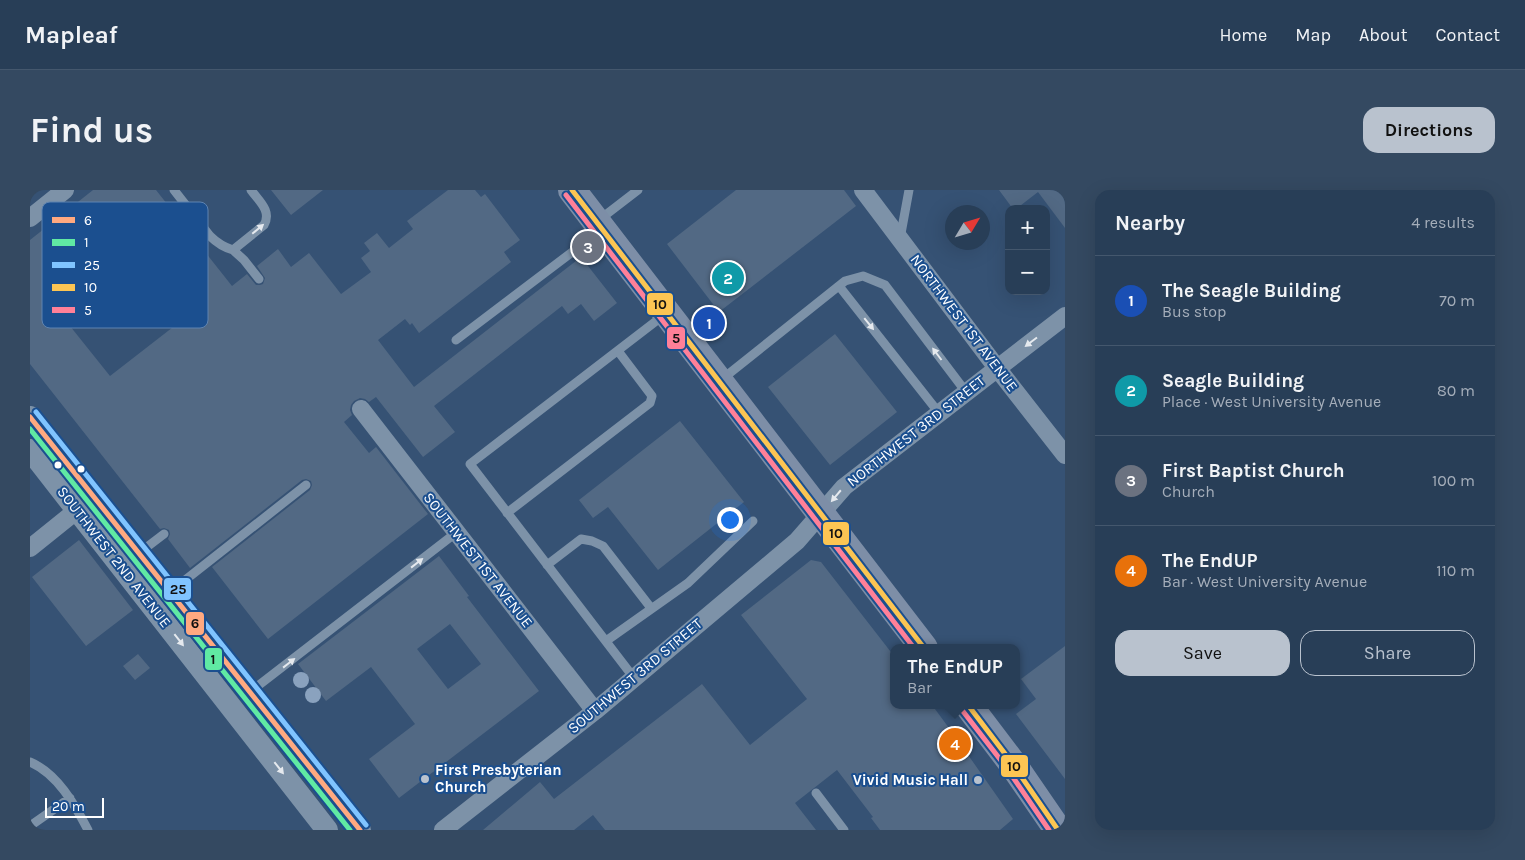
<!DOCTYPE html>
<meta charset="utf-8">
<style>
:root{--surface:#283e57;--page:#344961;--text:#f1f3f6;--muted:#a5aeba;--line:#44576d;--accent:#b9c2ce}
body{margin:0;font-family:Karla,sans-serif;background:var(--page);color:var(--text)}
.controls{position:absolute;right:15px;top:15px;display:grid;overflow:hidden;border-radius:10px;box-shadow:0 5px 20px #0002}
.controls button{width:45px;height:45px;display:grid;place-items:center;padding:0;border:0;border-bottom:1px solid var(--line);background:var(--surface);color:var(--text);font:25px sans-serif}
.compass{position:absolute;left:915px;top:15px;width:45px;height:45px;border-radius:50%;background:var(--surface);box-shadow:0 5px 20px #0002;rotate:52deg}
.scale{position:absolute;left:15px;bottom:12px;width:59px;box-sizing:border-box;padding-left:5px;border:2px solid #fff;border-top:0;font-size:14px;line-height:18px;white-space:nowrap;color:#fff;-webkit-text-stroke:4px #1b4f8f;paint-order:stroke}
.you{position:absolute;left:699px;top:329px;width:18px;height:18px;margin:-12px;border:4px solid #fff;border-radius:50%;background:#1a73e8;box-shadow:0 0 0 8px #1a73e833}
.badge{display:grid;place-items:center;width:32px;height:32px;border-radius:50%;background:var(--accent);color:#fff;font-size:16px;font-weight:700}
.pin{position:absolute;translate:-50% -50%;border:2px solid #fff;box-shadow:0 1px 5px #0006}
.popup{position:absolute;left:860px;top:454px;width:130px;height:65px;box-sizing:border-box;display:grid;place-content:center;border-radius:10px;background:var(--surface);filter:drop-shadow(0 1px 4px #0005);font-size:16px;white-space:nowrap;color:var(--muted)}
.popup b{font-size:19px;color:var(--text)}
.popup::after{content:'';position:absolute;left:50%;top:100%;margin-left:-10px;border:10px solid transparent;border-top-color:var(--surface)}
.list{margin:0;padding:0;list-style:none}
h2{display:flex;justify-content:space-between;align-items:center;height:65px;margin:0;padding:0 20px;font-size:21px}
h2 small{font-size:16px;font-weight:400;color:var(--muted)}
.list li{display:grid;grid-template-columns:32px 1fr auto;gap:15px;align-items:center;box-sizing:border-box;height:90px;padding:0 20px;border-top:1px solid var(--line)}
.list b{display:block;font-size:19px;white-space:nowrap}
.list p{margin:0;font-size:16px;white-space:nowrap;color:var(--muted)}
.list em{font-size:16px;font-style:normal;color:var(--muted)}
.actions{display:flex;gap:10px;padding:15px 20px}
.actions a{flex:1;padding:11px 0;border:1px solid var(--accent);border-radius:15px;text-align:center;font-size:18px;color:var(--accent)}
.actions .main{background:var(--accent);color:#111}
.map{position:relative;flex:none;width:1035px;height:640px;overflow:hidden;border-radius:15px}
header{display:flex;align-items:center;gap:30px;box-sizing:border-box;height:70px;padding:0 25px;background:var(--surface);border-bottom:1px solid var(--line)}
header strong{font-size:24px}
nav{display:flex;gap:28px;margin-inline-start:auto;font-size:18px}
.intro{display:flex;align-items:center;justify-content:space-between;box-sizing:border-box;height:120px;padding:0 30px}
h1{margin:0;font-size:35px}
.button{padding:12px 22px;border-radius:15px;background:var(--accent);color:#111;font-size:18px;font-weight:700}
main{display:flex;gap:30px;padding:0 30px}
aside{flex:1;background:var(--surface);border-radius:15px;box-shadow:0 5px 20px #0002}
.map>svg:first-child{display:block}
.building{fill:#526984;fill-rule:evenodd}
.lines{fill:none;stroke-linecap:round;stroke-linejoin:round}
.service{stroke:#7d92a8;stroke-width:9}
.minor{stroke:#7d92a8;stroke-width:18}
.tertiary{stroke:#7d92a8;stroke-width:22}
.primary{stroke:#7d8ea7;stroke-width:28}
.bus-1-casing{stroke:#1b4f8f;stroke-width:9}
.bus-2-casing{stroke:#1b4f8f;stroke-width:9}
.bus-3-casing{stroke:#1b4f8f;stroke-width:9}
.bus-4-casing{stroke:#1b4f8f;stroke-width:9}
.bus-5-casing{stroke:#1b4f8f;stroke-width:9}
.bus-1{stroke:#ffa980;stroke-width:5}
.bus-2{stroke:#60e9a3;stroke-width:5}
.bus-3{stroke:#80c4ff;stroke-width:5}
.bus-4{stroke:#fcc553;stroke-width:5}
.bus-5{stroke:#ff8098;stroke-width:5}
.tree{fill:#8aa2be}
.oneway{fill:#e5e9ee}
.bus-dot{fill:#fff;stroke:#1b4f8f;stroke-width:2}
.poi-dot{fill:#b9c2ce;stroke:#1b4f8f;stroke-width:2}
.labels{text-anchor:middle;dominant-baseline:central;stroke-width:4;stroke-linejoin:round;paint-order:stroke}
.street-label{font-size:15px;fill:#fff;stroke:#1b4f8f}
.poi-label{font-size:15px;font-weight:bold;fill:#fff;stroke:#1b4f8f;text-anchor:start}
.key{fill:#1b4f8f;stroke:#5f84b1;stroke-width:1}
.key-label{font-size:14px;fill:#fff}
.line-badge{stroke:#1b4f8f;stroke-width:2}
.pale-badge-label{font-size:14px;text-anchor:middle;font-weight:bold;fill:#111}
</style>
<header>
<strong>Mapleaf</strong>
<nav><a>Home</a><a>Map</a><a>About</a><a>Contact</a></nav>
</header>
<div class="intro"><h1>Find us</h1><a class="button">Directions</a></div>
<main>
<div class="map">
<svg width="1035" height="640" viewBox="0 0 1035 640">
<rect width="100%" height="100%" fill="#365274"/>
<path class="building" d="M63,0H126L202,96L217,84L226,95H230L233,94L235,88L227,76L248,59L261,77L279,63L311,104L341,82L331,68L340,61L334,53L347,43L359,58L383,39L377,31L418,0H445L451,7L455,4L490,50L474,62L481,72L389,143L382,133L380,135L375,129L348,150L384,197L551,67L587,113L564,131L551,114L538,124L532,116L404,216L425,242L393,267L346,207L339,212L335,209L330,208L324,211L321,215L320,220L322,225L314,232L339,263L346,257L398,324L238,449L182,377L280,300L282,295L281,291L276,289L272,290L160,378L138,349L140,344L139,340L134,338L130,339L0,174V50ZM92,46L156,127L80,186L16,106Z
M241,0H293L261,25Z
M706,0H814L826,16L689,122L637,54Z
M969,0H1035V38L1008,2L986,19H983Z
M805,144L867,222L800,275L738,197Z
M650,231L714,312L628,380L578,317L563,328L549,310Z
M49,350L103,420L56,456L2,387Z
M409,366L439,406L437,407L509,501L369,608L339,569L385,534L341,477L296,511L268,474ZM420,434L451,474L418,499L387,459Z
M781,370L791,372L864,466V515H902L922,542L983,629L970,640H850L841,628L843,627L807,580L765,613L786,640H575L563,625L544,640H453L510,592L524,609L672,494L720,555L777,509L711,425Z
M1035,456V589L986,524L1006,509L991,489Z
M108,464L120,478L105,490L93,476Z"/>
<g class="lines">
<path class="service" d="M144,0L180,46C187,53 193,57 203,60L234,35C242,21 229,11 221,0
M569,30L608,0
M870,49L879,0
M203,60L214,70L229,89
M809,96L909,223
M426,150L570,41
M691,190L815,91L833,86L855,95L936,202
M477,323L620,213L622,206L588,161
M109,363L134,344
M517,375L551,349L562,351L573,356L621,418
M140,402L276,295
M576,451L658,393L723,331
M604,488L440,274L634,125
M220,502L427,342
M0,572C27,583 45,615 58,640
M786,603L814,640
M0,636L40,608"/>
<path class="minor" d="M833,0L967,178L1035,265
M0,28L35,0
M331,219L565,521
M0,358L56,313
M413,640L565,521L767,351L814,297L1035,126"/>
<path class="tertiary" d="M0,227L330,640
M0,260L297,640"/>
<path class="primary" d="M542,0L894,458
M938,515L982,573L1028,640"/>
<defs>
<path id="bus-1" d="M0,227L330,640"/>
<path id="bus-2" d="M0,239L320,640"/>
<path id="bus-3" d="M6,222L336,635"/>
<path id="bus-4" d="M542,0L894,458
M938,515L982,573L1028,640"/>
<path id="bus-5" d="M536,5L884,458
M932,520L976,577L1019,640"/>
</defs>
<use href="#bus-1" class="bus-1-casing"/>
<use href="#bus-2" class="bus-2-casing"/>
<use href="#bus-3" class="bus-3-casing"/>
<use href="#bus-4" class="bus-4-casing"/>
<use href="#bus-5" class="bus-5-casing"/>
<use href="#bus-1" class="bus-1"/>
<use href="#bus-2" class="bus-2"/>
<use href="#bus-3" class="bus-3"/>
<use href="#bus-4" class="bus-4"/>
<use href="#bus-5" class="bus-5"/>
</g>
<g class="tree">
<circle cx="271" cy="490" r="8"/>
<circle cx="283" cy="505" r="8"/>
</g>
<defs><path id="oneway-solid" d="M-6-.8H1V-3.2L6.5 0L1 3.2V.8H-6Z" transform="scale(1.25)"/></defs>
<g class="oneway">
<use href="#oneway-solid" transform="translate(228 39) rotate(-40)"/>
<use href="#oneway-solid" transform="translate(839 134) rotate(51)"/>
<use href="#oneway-solid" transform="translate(1001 152) rotate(143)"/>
<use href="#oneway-solid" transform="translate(907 164) rotate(-127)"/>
<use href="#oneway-solid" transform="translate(806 306) rotate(130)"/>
<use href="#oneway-solid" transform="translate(387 373) rotate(-38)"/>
<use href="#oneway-solid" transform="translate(149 450) rotate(52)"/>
<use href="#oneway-solid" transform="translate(259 473) rotate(-38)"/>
<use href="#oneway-solid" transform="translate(249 578) rotate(52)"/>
</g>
<g class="bus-dot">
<circle cx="28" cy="275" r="4.5"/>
<circle cx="51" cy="279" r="4.5"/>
</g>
<g class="poi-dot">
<circle cx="395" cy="589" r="5"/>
<circle cx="948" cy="590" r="5"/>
</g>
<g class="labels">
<g class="street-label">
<text transform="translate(934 133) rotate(53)">NORTHWEST 1ST AVENUE</text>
<text transform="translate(886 241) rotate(-38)">NORTHWEST 3RD STREET</text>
<text transform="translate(84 367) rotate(52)">SOUTHWEST 2ND AVENUE</text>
<text transform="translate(448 370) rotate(52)">SOUTHWEST 1ST AVENUE</text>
<text transform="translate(605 486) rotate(-40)">SOUTHWEST 3RD STREET</text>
</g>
<g class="poi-label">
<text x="405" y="580">First Presbyterian<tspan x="405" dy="17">Church</tspan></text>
<text x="938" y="590" text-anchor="end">Vivid Music Hall</text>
</g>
</g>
<rect x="12" y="12" width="166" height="126" rx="8" class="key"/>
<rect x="22" y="27" width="23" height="6" fill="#ffa980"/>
<rect x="22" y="49" width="23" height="7" fill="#60e9a3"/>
<rect x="22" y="72" width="23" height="6" fill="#80c4ff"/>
<rect x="22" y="94" width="23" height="7" fill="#fcc553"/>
<rect x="22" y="117" width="23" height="6" fill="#ff8098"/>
<g class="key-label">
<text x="54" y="35">6</text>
<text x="54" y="57">1</text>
<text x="54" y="80">25</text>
<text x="54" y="102">10</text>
<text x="54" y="125">5</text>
</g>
<g class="line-badge">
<rect x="616" y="102" width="28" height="24" rx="5" fill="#fcc553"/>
<rect x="636" y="136" width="20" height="24" rx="5" fill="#ff8098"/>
<rect x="792" y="331" width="28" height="25" rx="5" fill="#fcc553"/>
<rect x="133" y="387" width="29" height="24" rx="5" fill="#80c4ff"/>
<rect x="155" y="421" width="20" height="25" rx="5" fill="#ffa980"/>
<rect x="174" y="457" width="19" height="24" rx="5" fill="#60e9a3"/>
<rect x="970" y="564" width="29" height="24" rx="5" fill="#fcc553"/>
</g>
<g class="pale-badge-label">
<text x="630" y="119">10</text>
<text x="646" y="153">5</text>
<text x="806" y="348">10</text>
<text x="148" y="404">25</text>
<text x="165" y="438">6</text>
<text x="183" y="474">1</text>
<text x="984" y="581">10</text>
</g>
</svg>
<div class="controls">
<button>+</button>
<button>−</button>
</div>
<svg class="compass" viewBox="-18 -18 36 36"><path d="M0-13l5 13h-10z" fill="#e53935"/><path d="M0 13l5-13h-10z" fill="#a5aeba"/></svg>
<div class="scale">20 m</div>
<div class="you"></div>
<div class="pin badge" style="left:679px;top:133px;background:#1a4fb4">1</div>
<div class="pin badge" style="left:698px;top:88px;background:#0f9aa8">2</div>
<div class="pin badge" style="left:558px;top:57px;background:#6b7280">3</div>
<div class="pin badge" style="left:925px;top:554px;background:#e8710a">4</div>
<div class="popup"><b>The EndUP</b>Bar</div>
</div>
<aside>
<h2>Nearby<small>4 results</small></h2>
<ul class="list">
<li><span class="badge" style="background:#1a4fb4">1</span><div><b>The Seagle Building</b><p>Bus stop</p></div><em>70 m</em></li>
<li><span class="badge" style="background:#0f9aa8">2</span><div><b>Seagle Building</b><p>Place · West University Avenue</p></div><em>80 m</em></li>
<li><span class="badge" style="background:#6b7280">3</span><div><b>First Baptist Church</b><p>Church</p></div><em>100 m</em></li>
<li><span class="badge" style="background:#e8710a">4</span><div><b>The EndUP</b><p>Bar · West University Avenue</p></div><em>110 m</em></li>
</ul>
<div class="actions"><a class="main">Save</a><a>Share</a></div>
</aside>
</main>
